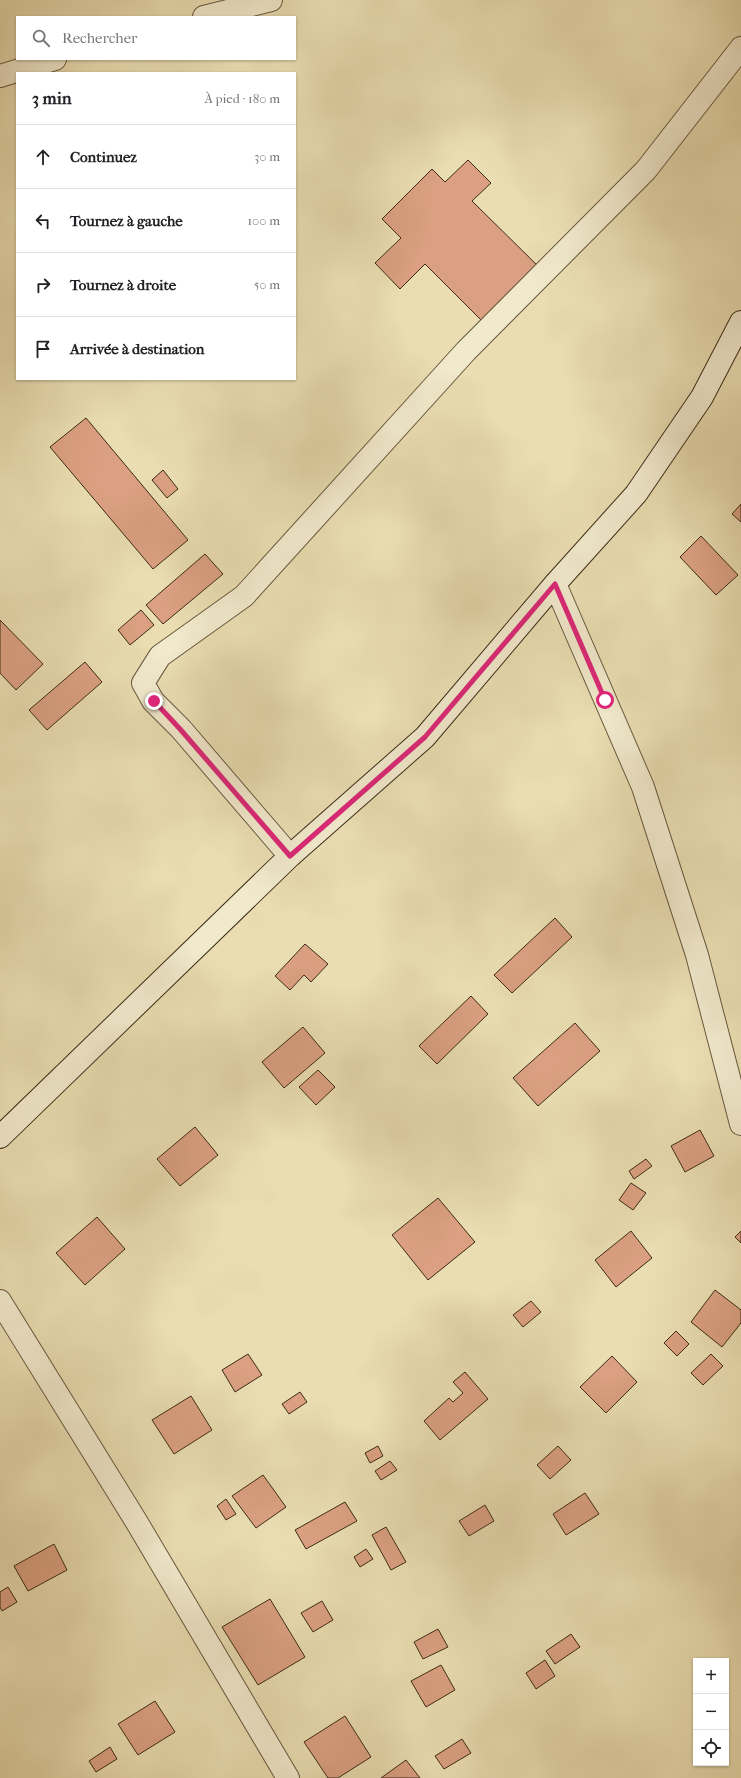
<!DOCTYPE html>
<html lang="fr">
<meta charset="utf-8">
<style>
:root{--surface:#fff;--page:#f6f6f6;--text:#202124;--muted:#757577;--line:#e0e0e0}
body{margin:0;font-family:"IM FELL French Canon",serif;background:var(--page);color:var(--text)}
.controls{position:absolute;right:12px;bottom:12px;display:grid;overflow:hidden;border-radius:0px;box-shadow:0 1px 3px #0004}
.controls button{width:36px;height:36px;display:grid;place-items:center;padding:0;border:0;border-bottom:1px solid var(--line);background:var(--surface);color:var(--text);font:20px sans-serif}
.stop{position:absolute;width:12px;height:12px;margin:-9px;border:3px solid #db2777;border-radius:50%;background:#fff}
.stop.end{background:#db2777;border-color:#fff;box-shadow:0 1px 4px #0008}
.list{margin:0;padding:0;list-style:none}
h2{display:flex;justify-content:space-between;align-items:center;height:52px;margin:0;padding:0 16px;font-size:17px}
h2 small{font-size:13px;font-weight:400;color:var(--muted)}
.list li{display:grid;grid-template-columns:26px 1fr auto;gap:12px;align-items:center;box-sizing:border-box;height:64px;padding:0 16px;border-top:1px solid var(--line)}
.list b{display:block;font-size:15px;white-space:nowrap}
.list em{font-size:13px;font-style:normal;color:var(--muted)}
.icon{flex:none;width:22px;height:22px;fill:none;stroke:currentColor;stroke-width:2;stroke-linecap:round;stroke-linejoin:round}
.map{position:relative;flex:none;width:741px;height:1778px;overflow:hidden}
.search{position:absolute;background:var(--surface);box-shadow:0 1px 3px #0004;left:16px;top:16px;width:280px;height:44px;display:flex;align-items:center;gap:10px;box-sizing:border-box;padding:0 14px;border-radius:0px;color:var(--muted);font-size:15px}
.panel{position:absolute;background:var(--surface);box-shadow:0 1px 3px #0004;left:16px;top:72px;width:280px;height:308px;border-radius:0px}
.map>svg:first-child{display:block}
.building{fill:#daa081;stroke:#3d2b17}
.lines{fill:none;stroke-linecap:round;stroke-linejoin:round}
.street-casing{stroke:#68583e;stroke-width:24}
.secondary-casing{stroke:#3d2b17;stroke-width:24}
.street{stroke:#f1e9cc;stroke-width:22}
.secondary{stroke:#f1e9cc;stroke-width:22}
.route{stroke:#db2777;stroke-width:5}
</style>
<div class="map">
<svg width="741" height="1778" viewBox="0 0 741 1778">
<rect width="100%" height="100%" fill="#e9ddb1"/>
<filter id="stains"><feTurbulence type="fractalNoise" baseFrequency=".005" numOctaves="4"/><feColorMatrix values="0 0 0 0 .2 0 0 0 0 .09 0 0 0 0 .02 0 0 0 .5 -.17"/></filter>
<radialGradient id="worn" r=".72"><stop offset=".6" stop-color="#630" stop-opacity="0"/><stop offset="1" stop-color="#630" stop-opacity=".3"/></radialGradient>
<path class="building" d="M468,160L491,183L472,201L540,268L484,323L425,264L400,289L375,263L401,238L382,219L432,169L445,182Z
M86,418L188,540L153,569L50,447Z
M163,470L178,489L167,498L152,480Z
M741,504V522L732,514Z
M701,536L738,575L716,595L680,557Z
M205,554L223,574L163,624L146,605Z
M141,610L154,625L130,645L118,630Z
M0,620L43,664L16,690L0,673Z
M85,662L102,682L47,730L29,710Z
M555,918L572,937L512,993L494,975Z
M305,944L328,964L311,982L304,975L290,990L275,976Z
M471,996L488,1014L437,1064L419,1046Z
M575,1023L600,1051L538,1106L513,1078Z
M303,1027L325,1053L284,1088L262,1062Z
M318,1070L335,1087L316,1105L299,1087Z
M195,1127L218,1155L180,1186L157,1159Z
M700,1130L714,1156L685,1172L671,1146Z
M646,1159L652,1166L634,1179L629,1171Z
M631,1183L646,1193L633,1210L619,1200Z
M438,1198L475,1242L428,1280L392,1235Z
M97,1217L125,1249L85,1285L56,1253Z
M631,1231L652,1258L616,1287L595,1260Z
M741,1231V1243L735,1237Z
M715,1290L741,1310V1323L722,1347L691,1322Z
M531,1301L541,1312L523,1327L513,1315Z
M676,1331L689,1344L677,1356L664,1343Z
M248,1354L262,1375L235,1392L222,1370Z
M711,1354L723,1366L703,1385L691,1373Z
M612,1356L637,1382L606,1413L580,1387Z
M465,1372L488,1399L440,1440L424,1421L449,1398L453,1402L463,1393L453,1382Z
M300,1392L307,1402L289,1414L282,1404Z
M191,1396L212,1430L174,1454L152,1420Z
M378,1446L383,1456L370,1463L365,1453Z
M558,1446L571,1460L550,1479L537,1465Z
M390,1461L397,1470L381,1480L375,1471Z
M263,1475L286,1507L256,1528L232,1496Z
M585,1493L599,1514L566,1535L553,1514Z
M226,1499L236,1514L226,1520L217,1506Z
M345,1502L357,1521L306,1549L295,1530Z
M485,1505L494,1521L469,1536L459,1521Z
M386,1527L406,1562L391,1570L372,1535Z
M54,1544L67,1570L28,1591L14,1566Z
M366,1549L373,1559L360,1567L354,1557Z
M8,1587L17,1602L2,1611L0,1607V1592Z
M270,1599L305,1657L258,1685L222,1627Z
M322,1601L333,1620L313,1632L301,1613Z
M438,1629L448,1647L423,1659L414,1642Z
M571,1634L580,1647L555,1664L546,1651Z
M545,1660L555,1676L536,1689L526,1673Z
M441,1665L455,1690L426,1707L411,1681Z
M155,1701L175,1732L138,1755L118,1724Z
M345,1716L371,1757L338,1778H328L304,1742Z
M462,1739L471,1753L444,1769L435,1756Z
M110,1747L117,1759L96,1772L89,1761Z
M406,1760L420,1778H381Z"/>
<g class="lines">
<defs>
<path id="street" d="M204,17L271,0
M0,76L55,59
M555,584L643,787L697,955L741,1124
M290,856L181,729L153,701L143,683L160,656L244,596L466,351L646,170L741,48
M0,1301L136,1521L288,1778"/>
<path id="secondary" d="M0,1137L290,856L425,737L555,584L636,494L702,397L741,322"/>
</defs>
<use href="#street" class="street-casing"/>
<use href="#secondary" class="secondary-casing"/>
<use href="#street" class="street"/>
<use href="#secondary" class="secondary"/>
</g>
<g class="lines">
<path class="route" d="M154,701L180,729L290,856L425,737L555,584L605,700"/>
</g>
<rect width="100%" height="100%" filter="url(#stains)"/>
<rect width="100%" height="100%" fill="url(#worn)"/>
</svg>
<div class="controls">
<button>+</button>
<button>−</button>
<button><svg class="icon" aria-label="locate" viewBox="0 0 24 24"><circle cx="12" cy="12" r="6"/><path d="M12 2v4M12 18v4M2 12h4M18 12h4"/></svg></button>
</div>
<div class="stop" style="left:605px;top:700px"></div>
<div class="stop end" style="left:154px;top:701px"></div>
<div class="search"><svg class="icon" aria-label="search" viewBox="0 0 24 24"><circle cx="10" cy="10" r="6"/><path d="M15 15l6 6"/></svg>Rechercher</div>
<section class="panel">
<h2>3 min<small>À pied · 180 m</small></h2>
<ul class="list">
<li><svg class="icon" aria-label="ahead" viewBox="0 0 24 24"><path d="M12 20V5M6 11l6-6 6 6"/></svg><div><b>Continuez</b></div><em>30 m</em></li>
<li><svg class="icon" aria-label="left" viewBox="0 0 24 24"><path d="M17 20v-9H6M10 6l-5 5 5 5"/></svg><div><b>Tournez à gauche</b></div><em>100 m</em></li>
<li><svg class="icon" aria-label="right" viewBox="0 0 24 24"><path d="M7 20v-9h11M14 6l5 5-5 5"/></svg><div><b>Tournez à droite</b></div><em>50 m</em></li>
<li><svg class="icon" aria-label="arrive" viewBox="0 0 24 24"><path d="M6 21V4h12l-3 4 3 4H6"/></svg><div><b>Arrivée à destination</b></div></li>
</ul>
</section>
</div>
